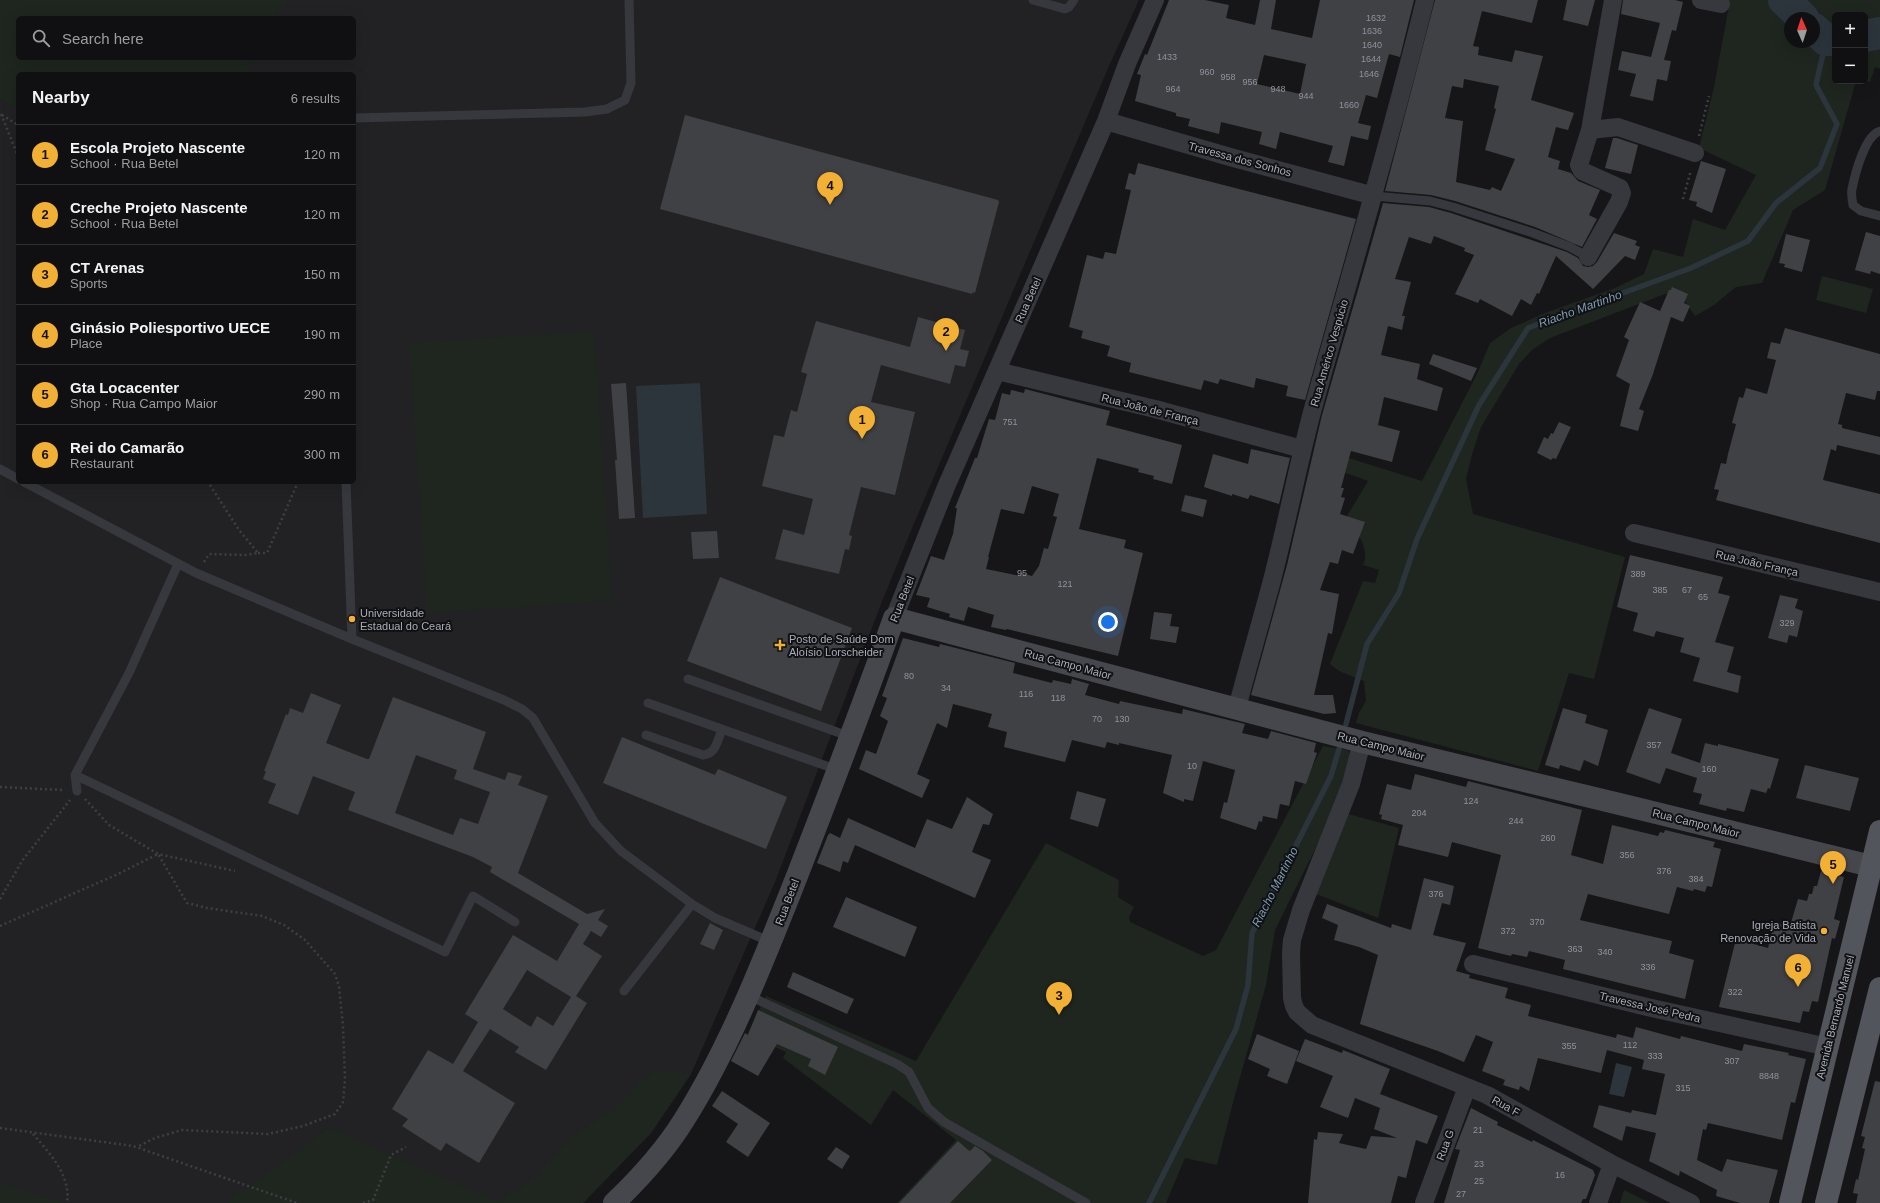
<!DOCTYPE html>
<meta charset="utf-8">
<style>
:root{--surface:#101012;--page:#19191b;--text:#f1f3f6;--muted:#9c9d9f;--line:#303032;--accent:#f2b134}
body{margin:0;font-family:Helvetica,sans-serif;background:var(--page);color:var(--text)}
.controls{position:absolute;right:12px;top:12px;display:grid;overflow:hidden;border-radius:6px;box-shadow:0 4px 16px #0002}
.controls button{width:36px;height:36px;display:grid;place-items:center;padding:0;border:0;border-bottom:1px solid var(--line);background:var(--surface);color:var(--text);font:20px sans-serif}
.compass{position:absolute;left:1784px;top:12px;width:36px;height:36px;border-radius:50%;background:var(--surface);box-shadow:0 4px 16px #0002;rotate:357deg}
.you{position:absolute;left:1108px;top:622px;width:14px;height:14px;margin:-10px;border:3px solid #fff;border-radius:50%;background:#1a73e8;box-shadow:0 0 0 6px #1a73e833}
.badge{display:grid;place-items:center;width:26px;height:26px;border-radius:50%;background:var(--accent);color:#111;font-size:13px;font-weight:700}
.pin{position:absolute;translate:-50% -33px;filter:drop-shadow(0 1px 2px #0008)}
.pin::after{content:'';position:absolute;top:21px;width:14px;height:12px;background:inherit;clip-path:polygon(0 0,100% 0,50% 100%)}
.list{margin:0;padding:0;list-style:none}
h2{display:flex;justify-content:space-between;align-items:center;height:52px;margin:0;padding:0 16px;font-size:17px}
h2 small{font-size:13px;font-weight:400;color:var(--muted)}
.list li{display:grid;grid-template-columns:26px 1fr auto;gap:12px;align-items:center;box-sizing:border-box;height:60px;padding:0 16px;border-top:1px solid var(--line)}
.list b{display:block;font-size:15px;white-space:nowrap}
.list p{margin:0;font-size:13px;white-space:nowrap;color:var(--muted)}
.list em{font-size:13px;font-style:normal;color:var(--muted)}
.icon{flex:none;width:22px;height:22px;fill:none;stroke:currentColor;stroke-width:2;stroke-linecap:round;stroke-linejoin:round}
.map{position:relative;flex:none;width:1880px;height:1203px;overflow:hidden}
.search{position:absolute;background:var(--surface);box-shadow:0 4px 16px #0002;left:16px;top:16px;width:340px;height:44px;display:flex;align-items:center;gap:10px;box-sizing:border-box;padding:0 14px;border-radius:6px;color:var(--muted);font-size:15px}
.panel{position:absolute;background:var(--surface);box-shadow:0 4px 16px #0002;left:16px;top:72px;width:340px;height:412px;border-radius:6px}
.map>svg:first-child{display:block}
.built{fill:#222225;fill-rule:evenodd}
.green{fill:#1e261f;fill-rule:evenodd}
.water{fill:#2c353c}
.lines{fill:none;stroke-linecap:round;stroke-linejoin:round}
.stream{stroke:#2c353c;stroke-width:5.5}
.river{stroke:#2c353c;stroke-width:32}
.building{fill:#404145;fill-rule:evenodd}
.path{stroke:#3d3f44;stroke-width:2.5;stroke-dasharray:2 3;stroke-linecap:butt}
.lane{stroke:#37383d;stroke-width:9}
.street{stroke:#37383d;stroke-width:18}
.secondary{stroke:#45474d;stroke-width:22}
.primary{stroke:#53555c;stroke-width:22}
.poi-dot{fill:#f2b134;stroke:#111113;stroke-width:1.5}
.labels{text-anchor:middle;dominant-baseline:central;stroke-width:4;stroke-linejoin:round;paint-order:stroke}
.number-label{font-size:9px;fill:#8e929b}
.street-label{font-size:11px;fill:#a8adb8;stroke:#111113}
.poi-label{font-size:11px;fill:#a8adb8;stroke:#111113;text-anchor:start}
.water-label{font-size:12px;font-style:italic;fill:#7f9bb3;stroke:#111113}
</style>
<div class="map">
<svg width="1880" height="1203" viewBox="0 0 1880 1203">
<rect width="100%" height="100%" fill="#161618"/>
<path class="built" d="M0,0H1139L1109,66L915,521L883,599L775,882L691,1074L651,1133L583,1203H0ZM18,18H354V58H18ZM18,74H354V482H18Z"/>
<path class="green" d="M0,0H285L276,18H18V58H254L246,74H18V111L0,98Z
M1730,0H1880V69L1875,67L1870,82L1865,81V15H1835V81H1856L1825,190L1793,210L1762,283L1736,287L1714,305L1695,316L1679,292L1665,294L1550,338L1532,350L1519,364L1481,427L1473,451L1466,479L1473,514L1625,557L1594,679L1569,673L1538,771L1356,723L1359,713L1366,701L1364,681L1339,671L1330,664L1363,581L1375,583L1379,570L1363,565C1371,548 1355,531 1347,516L1368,481L1335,469L1339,455L1422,481L1478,372L1490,343L1511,328L1545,313L1615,288L1644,274L1653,249L1683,257L1693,219L1725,230L1756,175L1699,148L1714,87ZM1790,18H1814V42H1790Z
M1822,276L1873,289L1866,313L1816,300Z
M594,331L612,601L427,613L409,343Z
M1323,746L1346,750L1349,751L1351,758L1334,811L1275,930L1266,985L1235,1095L1217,1165L1185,1158L1166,1203H897L956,1140L893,1090L871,1125L783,1058L786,1052L747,1034L766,996L916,1061L1046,843L1119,880L1118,897L1134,907L1129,917L1130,922L1203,956L1216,950Z
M1345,813L1399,828L1378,918L1316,894Z
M658,1071L691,1074L651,1133L583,1203H227L329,1128L499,1202L536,1178L571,1137L614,1109L641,1080Z
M0,1182L62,1203H0Z
M1624,1190L1650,1203H1620Z"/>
<path class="water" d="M700,383L707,514L643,518L636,386Z
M1616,1063L1632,1067L1624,1097L1609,1094Z"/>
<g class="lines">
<path class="stream" d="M1346,724L1367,644L1399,593L1417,539L1479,405L1528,328L1691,268L1748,241L1776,203L1820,168L1837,124L1816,85L1826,40
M1149,1203L1236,1029L1248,985L1252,933L1331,776L1339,749"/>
<path class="river" d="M1784,0L1803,18
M1814,29L1826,40H1835
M1865,36L1880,33"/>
</g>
<path class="building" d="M1169,0H1205L1229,5L1226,18L1255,25L1260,0H1276L1271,29L1312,38L1320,0H1414L1400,57L1389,54L1377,98L1366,95L1358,123L1371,126L1368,140L1351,136L1344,166L1328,162L1333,146L1280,132L1276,149L1259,144L1262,132L1221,122L1219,134L1188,126L1190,119L1176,116V113L1135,101L1141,75L1137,74L1145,54L1147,55ZM1264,55L1306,64L1300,94L1257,84Z
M1435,0H1538L1532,23L1482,11L1473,46L1479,47L1478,55L1512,62L1515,50L1543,56L1531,100L1574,113L1568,130L1556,127L1548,157L1560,161L1558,169L1571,173L1578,181L1600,190L1589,215L1597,219L1582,247L1535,227L1455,201L1431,195L1385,191ZM1464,79L1499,86L1494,108L1496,109L1485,150L1515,159L1501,191L1492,187L1490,190L1456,182L1463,121L1445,118L1452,86L1463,88Z
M1567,0H1595L1588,26L1563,20Z
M1623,0H1675L1683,2L1676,31L1672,30L1664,60L1671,61L1667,81L1657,79L1653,101L1630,96L1636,74L1618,70L1622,51L1651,57L1660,23L1621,14Z
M685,115L998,200L999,202L975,293L973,292L972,294L660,209Z
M1613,138H1617L1638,145L1631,174L1605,168Z
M1701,161L1726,169L1712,213L1696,206L1697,202L1689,200Z
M1138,163L1356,219L1305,400L1286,396L1288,386L1256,378L1254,388L1220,379L1218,384L1204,380L1201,390L1129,372L1131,363L1107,356L1110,346L1081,338L1083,331L1069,327L1087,255L1103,259L1105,252L1116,254L1131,190L1125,189L1129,173L1135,175Z
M1383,203L1429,207L1451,213L1567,252L1578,258L1583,266L1588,267L1593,266L1597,262L1614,233L1637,241L1635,245L1640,247L1635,260L1625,256L1593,289L1556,256L1539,294L1537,293L1531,305L1521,299L1512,316L1480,299L1478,303L1455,294L1474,255L1464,251L1465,248L1434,236L1431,244L1409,237L1395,279L1411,282L1402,316H1405L1402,330L1388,326L1381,355L1420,364L1417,379L1443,388L1437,411L1384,397L1378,425L1400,431L1392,462L1351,451L1341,488H1344L1341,497L1345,498L1340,514L1365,522L1353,554L1342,550L1338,564L1330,562L1320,590L1339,594L1332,634L1328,633L1314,695H1333L1336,713L1324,714L1251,695L1287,565L1322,415Z
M1866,232L1880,236V274L1871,271L1870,274L1855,270Z
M1786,234L1810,240L1802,272L1784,267L1785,264L1779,263Z
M1672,287L1688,294L1684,303L1690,306L1683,322L1671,317L1653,374L1639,409L1644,411L1638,431L1620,426L1630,384L1616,376L1629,340L1624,337L1640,302L1660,311L1669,290H1671Z
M918,317L965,330L960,349L969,351L965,367L955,365L950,384L881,365L871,402L915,412L895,495L861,487L849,535L852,536L849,550L845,549L839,574L775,559L783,529L804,535L813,499L762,486L774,435L784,437L791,410L797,412L807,374L801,372L816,321L910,347Z
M1785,328L1880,354V391H1877L1875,400L1846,393L1838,424L1842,425V428L1880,437V455L1837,445L1836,451L1831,449L1823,480L1880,494V543L1716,500L1719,490L1714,489L1721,463L1726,464L1728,454L1736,424L1732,423L1739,397L1743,398L1746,388L1767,394L1776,360L1767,358L1771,342L1780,344Z
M1433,354L1477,368L1471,381L1429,364Z
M626,383L635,518L619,519L615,460H617L611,384Z
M1025,389L1110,411L1106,425L1182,445L1172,484L1153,479L1154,476L1138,472L1139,469L1097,458L1079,529L1126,540L1124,548L1143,553L1118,656L1007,629L1006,630L991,627L994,615L968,607L964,621L949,617L950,614L927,607L930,598L916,595L931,556L944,560L953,534L957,508H955L975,458H977L989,419L995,420L1002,393L1010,395L1011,390L1024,393ZM1032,486L1059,494L1053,516L1057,517L1048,549L1044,548L1039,566L1032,576L1021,573L1020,576L986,569L989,557H988L1001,509L1024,514Z
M1559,422L1571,427L1556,459L1553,458L1551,460L1537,453L1544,437L1548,439L1551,433L1553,434Z
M1251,449L1290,458L1279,504L1250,495L1248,499L1232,494V496L1204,487L1213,454L1248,464Z
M1185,495L1207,500L1203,517L1181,511Z
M717,531L719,558L693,559L691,532Z
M1630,555L1723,577L1718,593L1730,596L1715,642L1734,647L1727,672L1741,676L1738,693L1693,681L1700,658L1680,652L1684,638L1656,631L1654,637L1633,631L1638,613L1617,607Z
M720,577L852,628L821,711L687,661Z
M1780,595L1798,599L1795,608L1803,611L1797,637L1789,635L1787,643L1768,638Z
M1154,612L1172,614L1170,626L1179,627L1176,643L1150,639Z
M903,638L939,647L940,644L1015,663L1013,673L1052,683L1053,680L1071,684L1072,679L1089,684L1085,695L1119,704L1120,701L1182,714L1183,709L1245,724L1242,733L1268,739L1271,731L1316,743L1314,752L1317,753L1306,784L1295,781L1289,806L1280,804L1277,819L1263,816L1262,822L1259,821L1256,830L1220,818L1224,802L1227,803L1235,770L1203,761L1193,801L1184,799V802L1163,793L1172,755L1119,743V745L1107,742L1105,748L1072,740L1065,762L1004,747L1007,732L988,727L992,714L953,704L947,728L937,723L917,774L930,780L922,798L859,769L866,750L876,754L888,721L880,716L887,698L882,696Z
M311,693L341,705L326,743L367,759H369L393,697L486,732L473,769L505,780L508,772L522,776L518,785L548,796L518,873L587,914L605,909L598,920L608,926L601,937L591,931L583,944L602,956L576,996L587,1003L546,1070L515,1052L519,1047L490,1029L463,1071L515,1103L479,1163L446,1143L441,1151L402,1126L408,1119L392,1109L428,1050L453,1064L478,1022L465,1014L513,935L557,961L579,924L490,872L492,867L473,857L348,810L355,792L313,776L298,815L268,803L276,784L263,779L266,771H264L286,714L288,715L290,708L303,713ZM416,755L457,770L454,779L490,792L478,824L460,818L453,835L395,813ZM527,970L571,997L553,1026L537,1016L531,1027L503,1009Z
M1563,708L1587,715L1585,723L1608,730L1598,766L1584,760L1580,771L1560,765L1559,769L1545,765Z
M1649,708L1682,719L1671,753L1700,763L1705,743L1718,746V744L1779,759L1770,789L1768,788L1766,793L1751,789L1744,812L1727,808L1726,811L1699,804L1702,794L1693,792L1697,778L1666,768L1660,784L1626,772Z
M622,737L715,775L718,769L787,797L766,849L603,783Z
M1805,765L1859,778L1850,811L1796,798Z
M1415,774L1466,787L1468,781L1582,810L1571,855L1603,864L1612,825L1658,836L1660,832L1664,833L1665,830L1715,842L1713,847L1721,849L1712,887L1707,886L1705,892L1694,889L1693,891L1677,887L1669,914L1588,894L1580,920L1672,941L1669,953L1694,960L1685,999L1563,969L1565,960L1529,951L1527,957L1512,954L1511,956L1478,948L1501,855L1452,842L1448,857L1398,845L1403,825L1381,819L1382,815L1379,814L1387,784L1411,790Z
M1077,791L1106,799L1098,827L1070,819Z
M967,797L993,814L989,825L983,824L972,852L991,860L975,898L855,845L848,863L843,861L840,872L817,863L828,835L830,833L840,838L848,818L915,848L927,819L952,829Z
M1821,871L1844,877L1834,919L1840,921L1835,939L1832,938L1818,1002L1812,1001L1809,1012L1803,1011L1800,1023L1719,1007L1736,939L1768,948L1774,922L1790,926L1798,899L1807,901L1809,894H1812L1814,886H1817Z
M1424,878L1454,886L1450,905L1442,903L1433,935L1466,943L1456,971L1470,975L1469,978L1508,988L1505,998L1531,1005L1528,1016L1616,1038L1617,1034L1633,1038L1636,1027L1680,1039L1681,1036L1742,1051L1744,1044L1789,1053L1788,1055L1806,1059L1795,1103L1791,1102L1782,1140L1708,1123L1706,1130L1703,1129L1697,1160L1722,1172L1727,1159L1778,1170L1769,1203H1740L1716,1196L1717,1190L1680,1171L1679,1176L1649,1161L1656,1133L1626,1126L1622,1141L1593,1127L1599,1105L1631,1113L1632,1110L1656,1115L1665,1074L1642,1069L1644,1060L1607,1050L1601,1073L1538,1058L1529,1091L1520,1086L1519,1090L1503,1085L1505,1080L1482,1071L1493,1042L1476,1035L1464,1062L1438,1051L1360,1024L1378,955L1359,947L1334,940L1338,925L1322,918L1327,904L1391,928L1392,924L1411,930Z
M846,897L917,927L905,957L833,927Z
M710,923L723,930L714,950L700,944Z
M793,972L854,999L847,1014L787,987Z
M758,1010L838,1047L825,1075L808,1066L811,1059L777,1044L758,1076L731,1061L745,1033L748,1035Z
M1257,1034L1299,1051L1287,1084L1267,1076L1270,1069L1248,1059Z
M1305,1039L1342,1053L1343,1050L1390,1069L1380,1094L1438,1116L1427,1144L1416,1140L1406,1178L1398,1176L1391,1203H1308L1314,1139L1317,1140L1318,1132L1343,1134L1339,1143L1366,1149L1371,1136L1397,1138L1374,1129L1380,1108L1355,1098L1348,1118L1320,1107L1333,1076L1296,1061Z
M1875,1081L1880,1082V1203H1856L1858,1194L1853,1193L1856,1179L1858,1180L1865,1149L1862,1148L1865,1137L1861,1136Z
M722,1091L770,1123L748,1157L726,1142L738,1124L712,1106Z
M1471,1108L1498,1122L1497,1125L1532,1142L1533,1140L1593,1170L1595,1175L1586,1199H1583L1581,1203H1444L1460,1150L1455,1149Z
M958,1141L968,1150L970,1151L975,1146L983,1151L992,1160L950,1203H899Z
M836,1147L850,1156L842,1169L827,1159Z"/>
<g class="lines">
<path class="path" d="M1,114L18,156
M2,115L18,125
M1699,136L1709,96
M1683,199L1691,170
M258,553H267L298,482
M204,562L209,554L245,555L258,553L239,530L208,482
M0,787L63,790
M85,799L109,825L158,854L235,871
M0,899L22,861L70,800
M0,926L118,874L158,854L187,903L207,908L262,916L284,925L305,940L335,974L339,986L343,1026L345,1079L343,1102L335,1114L303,1126L268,1134L182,1130L155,1138L137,1147
M0,1128L133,1146L297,1203
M33,1134C50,1154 71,1175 67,1203
M363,1203L373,1200L391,1155L406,1147"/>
<path class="lane" d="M1033,0L1065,9L1069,7L1074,0
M354,118L585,112L607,109L625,100L631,83L629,0
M1880,131C1865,135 1855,174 1852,189C1851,194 1852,200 1853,205L1861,211L1880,216
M1374,196L1430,201L1453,207L1533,233L1570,247L1588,257
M0,469L18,479
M24,482L196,573L352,639L504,700L522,709L533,718L595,823L621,851L692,904L715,918L771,942
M346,482L352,639
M688,679L851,737
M648,703L838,770
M646,735L703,755C716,754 717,741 722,730
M75,775L445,952L473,896L515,922
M77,791L75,775L129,673L178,564
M624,991L692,904
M747,995L897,1064L909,1072L928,1108L944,1122L1086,1203"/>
<path class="street" d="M1701,0L1721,4
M1106,121L1230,157L1374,196
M1590,130L1618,127L1695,153
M1588,257L1619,202L1622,193L1620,188L1582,171L1579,165L1590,130L1613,0
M997,371L1155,409L1302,449
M1634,533L1880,592
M894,618L946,487L1106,121L1127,64L1155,0
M1237,708C1248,666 1260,625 1271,584C1286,527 1297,469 1312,412C1350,274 1391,139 1425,0
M1362,742L1351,784L1301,910L1292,940L1291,953L1292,998L1294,1006L1297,1012L1312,1025L1487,1095L1612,1164L1691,1203
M1473,964L1647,1007L1828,1047
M1424,1203L1467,1087
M1598,1203L1612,1164"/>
<path class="secondary" d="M614,1203C638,1180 666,1149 684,1120C730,1047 765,957 797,876C830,791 863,705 894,618L1362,742L1636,808L1871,866"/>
<path class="primary" d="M1790,1203L1880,831
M1826,1203L1880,988"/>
</g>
<g class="poi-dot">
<circle cx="352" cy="619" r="4"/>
<path d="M778 639h4v4h4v4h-4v4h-4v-4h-4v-4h4z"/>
<circle cx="1824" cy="931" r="4"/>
</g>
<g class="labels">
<g class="number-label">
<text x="1376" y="18">1632</text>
<text x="1372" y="31">1636</text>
<text x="1372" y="45">1640</text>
<text x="1167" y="57">1433</text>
<text x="1371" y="59">1644</text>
<text x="1207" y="72">960</text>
<text x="1369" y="74">1646</text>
<text x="1228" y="77">958</text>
<text x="1250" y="82">956</text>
<text x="1173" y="89">964</text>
<text x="1278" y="89">948</text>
<text x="1306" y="96">944</text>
<text x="1349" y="105">1660</text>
<text x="1010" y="422">751</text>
<text x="1022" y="573">95</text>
<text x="1638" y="574">389</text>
<text x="1065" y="584">121</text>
<text x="1660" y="590">385</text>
<text x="1687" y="590">67</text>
<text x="1703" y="597">65</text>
<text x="1787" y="623">329</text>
<text x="909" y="676">80</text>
<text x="946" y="688">34</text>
<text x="1026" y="694">116</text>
<text x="1058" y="698">118</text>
<text x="1097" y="719">70</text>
<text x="1122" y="719">130</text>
<text x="1654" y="745">357</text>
<text x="1192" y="766">10</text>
<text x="1709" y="769">160</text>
<text x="1471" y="801">124</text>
<text x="1419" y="813">204</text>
<text x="1516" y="821">244</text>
<text x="1548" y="838">260</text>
<text x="1627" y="855">356</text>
<text x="1664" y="871">376</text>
<text x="1696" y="879">384</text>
<text x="1436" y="894">376</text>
<text x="1537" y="922">370</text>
<text x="1508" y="931">372</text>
<text x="1575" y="949">363</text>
<text x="1605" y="952">340</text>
<text x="1648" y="967">336</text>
<text x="1735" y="992">322</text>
<text x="1630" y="1045">112</text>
<text x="1569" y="1046">355</text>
<text x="1655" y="1056">333</text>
<text x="1732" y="1061">307</text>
<text x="1769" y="1076">8848</text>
<text x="1683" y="1088">315</text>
<text x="1478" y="1130">21</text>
<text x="1479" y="1164">23</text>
<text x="1560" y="1175">16</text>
<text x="1479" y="1181">25</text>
<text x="1461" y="1194">27</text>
</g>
<g class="street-label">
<text transform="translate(1240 159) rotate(15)">Travessa dos Sonhos</text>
<text transform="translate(1028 300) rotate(-66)">Rua Betel</text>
<text transform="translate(1329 353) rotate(-74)">Rua Américo Vespúcio</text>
<text transform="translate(1150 409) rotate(14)">Rua João de França</text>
<text transform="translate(1757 563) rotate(13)">Rua João França</text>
<text transform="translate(902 599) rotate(-68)">Rua Betel</text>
<text transform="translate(1068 664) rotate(15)">Rua Campo Maior</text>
<text transform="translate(1381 746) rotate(14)">Rua Campo Maior</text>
<text transform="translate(1696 823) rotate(14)">Rua Campo Maior</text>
<text transform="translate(787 902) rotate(-69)">Rua Betel</text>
<text transform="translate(1650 1007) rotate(13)">Travessa José Pedra</text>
<text transform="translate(1835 1017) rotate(-76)">Avenida Bernardo Manuel</text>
<text transform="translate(1506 1106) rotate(29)">Rua F</text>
<text transform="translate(1445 1145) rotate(-70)">Rua G</text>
</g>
<g class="poi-label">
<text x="360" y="613">Universidade<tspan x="360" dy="13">Estadual do Ceará</tspan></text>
<text x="789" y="639">Posto de Saúde Dom<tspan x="789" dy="13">Aloísio Lorscheider</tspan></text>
<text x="1816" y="925" text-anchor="end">Igreja Batista<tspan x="1816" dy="13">Renovação de Vida</tspan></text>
</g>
<g class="water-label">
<text transform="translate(1580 309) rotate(-20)">Riacho Martinho</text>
<text transform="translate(1275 887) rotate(-63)">Riacho Martinho</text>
</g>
</g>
</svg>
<div class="controls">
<button>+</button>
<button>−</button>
</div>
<svg class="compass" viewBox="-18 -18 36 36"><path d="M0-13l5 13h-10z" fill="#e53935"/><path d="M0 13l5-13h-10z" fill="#9c9d9f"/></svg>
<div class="you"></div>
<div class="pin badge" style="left:862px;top:439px">1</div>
<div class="pin badge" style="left:946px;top:351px">2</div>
<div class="pin badge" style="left:1059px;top:1015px">3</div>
<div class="pin badge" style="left:830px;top:205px">4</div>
<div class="pin badge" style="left:1833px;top:884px">5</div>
<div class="pin badge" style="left:1798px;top:987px">6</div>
<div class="search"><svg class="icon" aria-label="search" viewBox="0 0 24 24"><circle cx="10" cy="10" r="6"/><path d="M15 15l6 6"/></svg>Search here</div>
<section class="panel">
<h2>Nearby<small>6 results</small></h2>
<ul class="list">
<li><span class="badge">1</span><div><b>Escola Projeto Nascente</b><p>School · Rua Betel</p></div><em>120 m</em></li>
<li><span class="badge">2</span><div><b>Creche Projeto Nascente</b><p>School · Rua Betel</p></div><em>120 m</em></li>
<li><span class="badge">3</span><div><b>CT Arenas</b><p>Sports</p></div><em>150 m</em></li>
<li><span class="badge">4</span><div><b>Ginásio Poliesportivo UECE</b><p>Place</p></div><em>190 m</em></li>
<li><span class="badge">5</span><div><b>Gta Locacenter</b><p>Shop · Rua Campo Maior</p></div><em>290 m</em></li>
<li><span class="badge">6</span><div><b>Rei do Camarão</b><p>Restaurant</p></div><em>300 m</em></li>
</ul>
</section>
</div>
